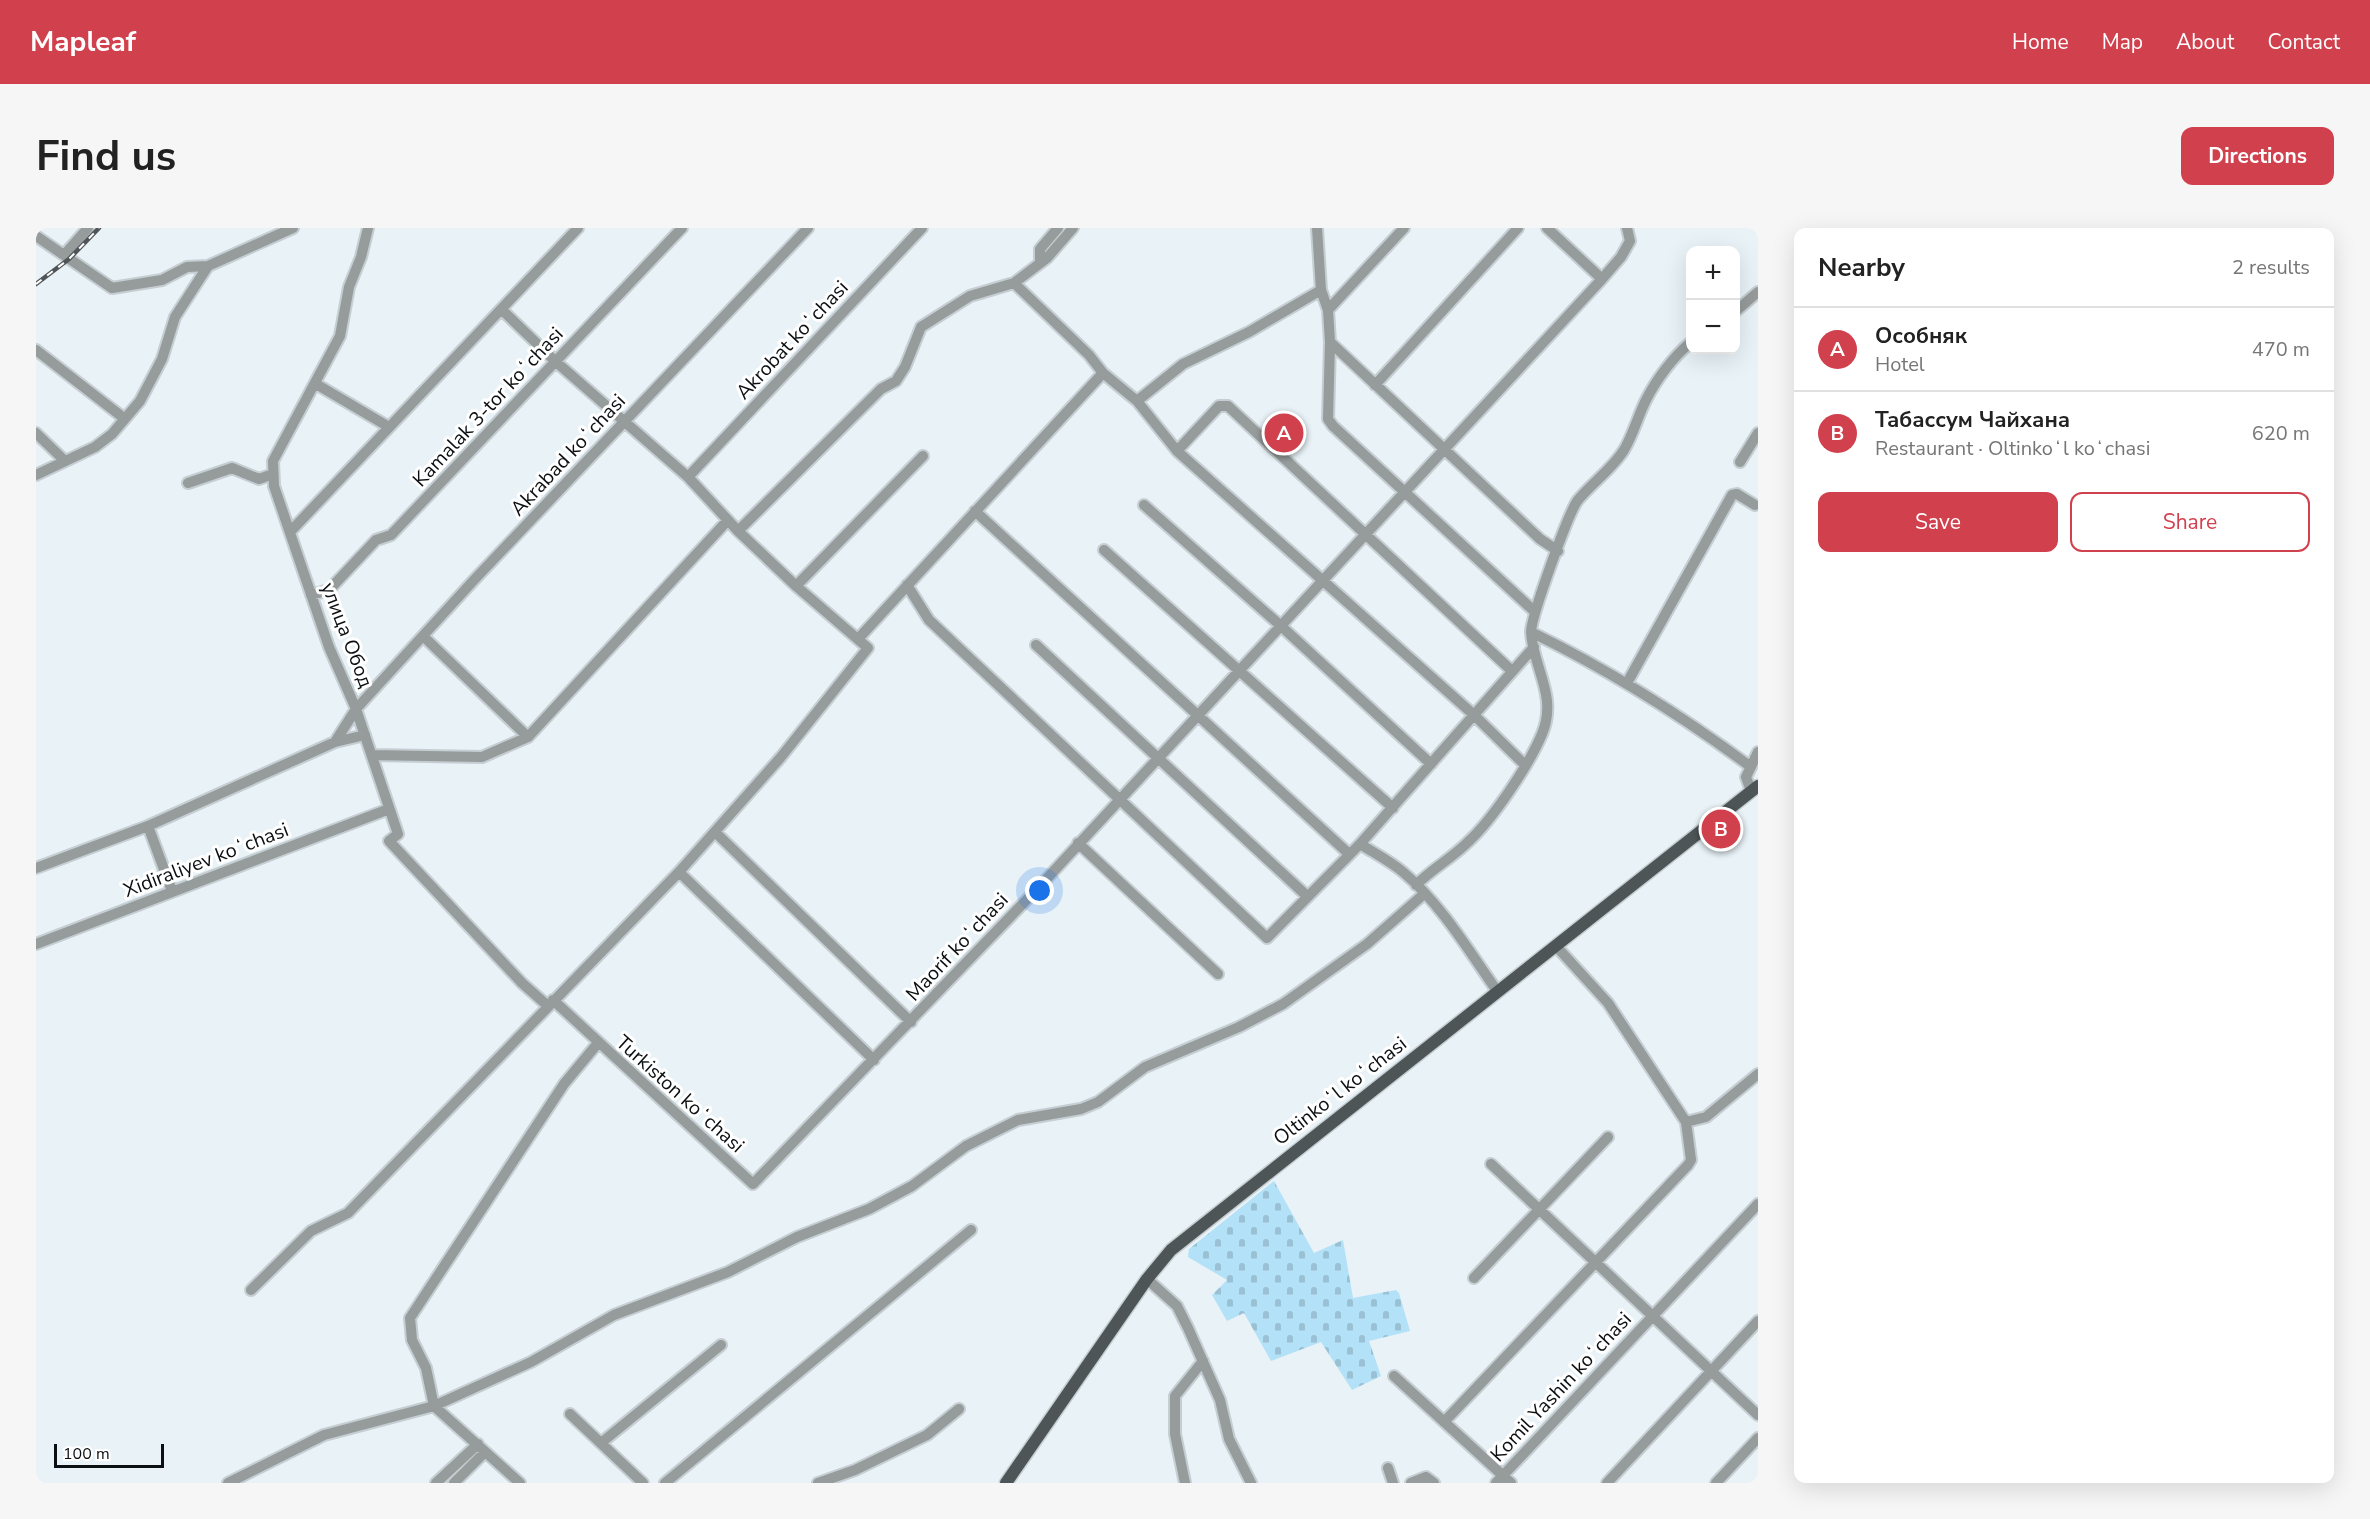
<!DOCTYPE html>
<meta charset="utf-8">
<style>
:root{--surface:#fff;--page:#f6f6f6;--text:#222;--muted:#767676;--line:#e0e0e0;--accent:#d1404d}
body{margin:0;font-family:"Nunito Sans",sans-serif;background:var(--page);color:var(--text)}
.controls{position:absolute;right:18px;top:18px;display:grid;overflow:hidden;border-radius:12px;box-shadow:0 6px 24px #0002}
.controls button{width:54px;height:54px;display:grid;place-items:center;padding:0;border:0;border-bottom:2px solid var(--line);background:var(--surface);color:var(--text);font:30px sans-serif}
.scale{position:absolute;left:18px;bottom:15px;width:110px;box-sizing:border-box;padding-left:6px;border:3px solid #0c0f11;border-top:0;font-size:16px;line-height:21px;white-space:nowrap;color:#0c0f11;-webkit-text-stroke:4px #fff;paint-order:stroke}
.you{position:absolute;left:1004px;top:663px;width:21px;height:21px;margin:-15px;border:4px solid #fff;border-radius:50%;background:#1a73e8;box-shadow:0 0 0 9px #1a73e833}
.badge{display:grid;place-items:center;width:39px;height:39px;border-radius:50%;background:var(--accent);color:#fff;font-size:20px;font-weight:700}
.pin{position:absolute;translate:-50% -50%;border:3px solid #fff;box-shadow:0 2px 6px #0006}
.list{margin:0;padding:0;list-style:none}
h2{display:flex;justify-content:space-between;align-items:center;height:78px;margin:0;padding:0 24px;font-size:26px}
h2 small{font-size:20px;font-weight:400;color:var(--muted)}
.list li{display:grid;grid-template-columns:39px 1fr auto;gap:18px;align-items:center;box-sizing:border-box;height:84px;padding:0 24px;border-top:2px solid var(--line)}
.list b{display:block;font-size:22px;white-space:nowrap}
.list p{margin:0;font-size:20px;white-space:nowrap;color:var(--muted)}
.list em{font-size:20px;font-style:normal;color:var(--muted)}
.actions{display:flex;gap:12px;padding:18px 24px}
.actions a{flex:1;padding:14px 0;border:2px solid var(--accent);border-radius:12px;text-align:center;font-size:21px;color:var(--accent)}
.actions .main{background:var(--accent);color:#fff}
.map{position:relative;flex:none;width:1722px;height:1255px;overflow:hidden;border-radius:12px}
header{display:flex;align-items:center;gap:36px;box-sizing:border-box;height:84px;padding:0 30px;background:var(--accent);color:#fff}
header strong{font-size:28px}
nav{display:flex;gap:33px;margin-inline-start:auto;font-size:21px}
.intro{display:flex;align-items:center;justify-content:space-between;box-sizing:border-box;height:144px;padding:0 36px}
h1{margin:0;font-size:42px}
.button{padding:15px 27px;border-radius:12px;background:var(--accent);color:#fff;font-size:21px;font-weight:700}
main{display:flex;gap:36px;padding:0 36px}
aside{flex:1;background:var(--surface);border-radius:12px;box-shadow:0 6px 24px #0002}
.map>svg:first-child{display:block}
.cemetery{fill:url(#cemetery-stones)}
.lines{fill:none;stroke-linecap:round;stroke-linejoin:round}
.minor-casing{stroke:#c5ced2;stroke-width:14}
.major-casing{stroke:#c5ced2;stroke-width:15}
.minor{stroke:#969b9b;stroke-width:10}
.major{stroke:#4d5556;stroke-width:12}
.rail-casing{stroke:#505558;stroke-width:4.5}
.rail{stroke:#fff;stroke-width:2;stroke-dasharray:7;stroke-linecap:butt}
.labels{text-anchor:middle;dominant-baseline:central;stroke-width:6;stroke-linejoin:round;paint-order:stroke}
.street-label{font-size:20px;fill:#0c0f11;stroke:#fff}
</style>
<header>
<strong>Mapleaf</strong>
<nav><a>Home</a><a>Map</a><a>About</a><a>Contact</a></nav>
</header>
<div class="intro"><h1>Find us</h1><a class="button">Directions</a></div>
<main>
<div class="map">
<svg width="1722" height="1255" viewBox="0 0 1722 1255">
<defs>
<pattern id="cemetery-stones" width="16" height="16" patternUnits="userSpaceOnUse" patternTransform="scale(1.5)"><rect width="16" height="16" fill="#b3e1f7"/><path d="M2 7V4a2 2 0 0 1 4 0v3zM10 15v-3a2 2 0 0 1 4 0v3z" fill="#99c0d3"/></pattern>
</defs>
<rect width="100%" height="100%" fill="#e8f2f7"/>
<path class="cemetery" d="M1238,953L1278,1025L1307,1012L1317,1070L1360,1062L1363,1065L1374,1103L1333,1113L1345,1148L1316,1162L1285,1114L1235,1133L1208,1085L1191,1093L1176,1067L1191,1052L1152,1029L1153,1021Z"/>
<g class="lines">
<defs>
<path id="minor" d="M332,0L325,29L313,59L304,108L237,233L238,258L293,419L320,481L362,606L353,613L486,755L512,778
M1281,0L1285,62L1292,82L1294,114L1504,311L1522,323
M0,8L76,60L126,52L151,39L172,38
M28,27L52,0
M1004,34V21L1022,0
M1566,51L1585,29L1594,13L1591,0
M978,55L1053,127L1067,145L1101,173L1141,223L1438,487L1489,537
M1292,82L1368,0
M1700,83L1722,64
M1294,114L1292,191L1297,198L1498,383
M0,122L89,191
M280,156L353,199
M1339,157L1482,0
M1101,173L1147,136L1213,104L1285,62
M0,205L29,233
M1141,223L1183,178H1192L1476,443
M1704,234L1722,205
M0,247L59,219L76,206L104,173L126,131L139,89L172,38L257,0
M652,249L886,0
M152,255L196,240L223,251L237,246
M1108,277L1245,398L1395,536
M939,283L1312,625
M702,303L845,161L860,153L869,139L885,99L934,68L978,55L1011,30L1037,0
M254,304L542,0
M1068,322L1357,580
M871,357L893,392L1231,710L1324,616L1498,419
M760,358L887,228
M275,367L293,362L340,312L355,307L646,0
M1495,404C1573,442 1645,487 1715,539
M387,408L492,509
M822,411L1067,145
M1000,417L1271,668
M1591,455L1696,267L1701,266L1719,277
M299,514L329,507
M336,527L446,529L492,509L692,292
M1715,563L1710,549L1722,524
M112,598L136,663
M679,604L875,794
M1042,615L1182,746
M1324,616C1338,625 1354,633 1367,644C1405,676 1433,723 1461,763
M0,640L112,598L299,514L320,481L438,352L772,0
M643,644L838,832
M1380,657C1396,641 1416,630 1432,614C1457,591 1493,537 1506,506C1522,468 1497,440 1495,404C1495,389 1533,283 1542,272C1557,254 1576,241 1588,222C1597,207 1602,188 1610,172C1620,152 1637,129 1654,115
M0,716L353,581
M1520,718L1572,775L1650,894L1670,889L1722,846
M517,772L717,956L1003,659L1566,51L1511,0
M1455,936L1722,1187
M1438,1050L1572,909
M1111,1051L1141,1078L1152,1100L1184,1172L1193,1211L1215,1255
M215,1062L275,1003L312,985L643,644L745,529L832,420L760,358L702,303L652,249L519,133L465,81
M1358,1148L1475,1255
M534,1186L607,1255
M1408,1194L1652,937L1655,932L1650,894
M565,1215L685,1117
M1352,1240L1357,1255
M192,1255L288,1207L398,1178L495,1134L578,1087L692,1044L761,1009L833,981L876,958L930,918L982,892L1045,881L1062,874L1109,839L1203,799L1247,776L1331,716L1388,666
M400,1255L442,1216
M418,1255L449,1224
M484,1255L398,1178L390,1140L376,1112L374,1090L528,856L562,815
M629,1255L935,1002
M782,1255L819,1242L891,1207L923,1181
M1149,1255L1139,1206V1168L1167,1133
M1375,1255L1390,1249L1398,1255
M1460,1255L1722,976
M1571,1255L1722,1093
M1680,1255L1722,1210"/>
<path id="major" d="M970,1255L1111,1051L1135,1022L1722,558"/>
</defs>
<use href="#minor" class="minor-casing"/>
<use href="#major" class="major-casing"/>
<use href="#minor" class="minor"/>
<use href="#major" class="major"/>
<defs>
<path id="rail" d="M0,56L33,31L63,0"/>
</defs>
<use href="#rail" class="rail-casing"/>
<use href="#rail" class="rail"/>
</g>
<g class="labels">
<g class="street-label">
<text transform="translate(756 112) rotate(-47)">Akrobat koʻchasi</text>
<text transform="translate(452 179) rotate(-47)">Kamalak 3-tor koʻchasi</text>
<text transform="translate(532 227) rotate(-47)">Akrabad koʻchasi</text>
<text transform="translate(311 407) rotate(69)">улица Обод</text>
<text transform="translate(170 632) rotate(-21)">Xidiraliyev koʻchasi</text>
<text transform="translate(921 719) rotate(-47)">Maorif koʻchasi</text>
<text transform="translate(1304 863) rotate(-38)">Oltinkoʻl koʻchasi</text>
<text transform="translate(644 866) rotate(42)">Turkiston koʻchasi</text>
<text transform="translate(1525 1159) rotate(-47)">Komil Yashin koʻchasi</text>
</g>
</g>
</svg>
<div class="controls">
<button>+</button>
<button>−</button>
</div>
<div class="scale">100 m</div>
<div class="you"></div>
<div class="pin badge" style="left:1248px;top:205px">A</div>
<div class="pin badge" style="left:1685px;top:601px">B</div>
</div>
<aside>
<h2>Nearby<small>2 results</small></h2>
<ul class="list">
<li><span class="badge">A</span><div><b>Особняк</b><p>Hotel</p></div><em>470 m</em></li>
<li><span class="badge">B</span><div><b>Табассум Чайхана</b><p>Restaurant · Oltinkoʻl koʻchasi</p></div><em>620 m</em></li>
</ul>
<div class="actions"><a class="main">Save</a><a>Share</a></div>
</aside>
</main>
